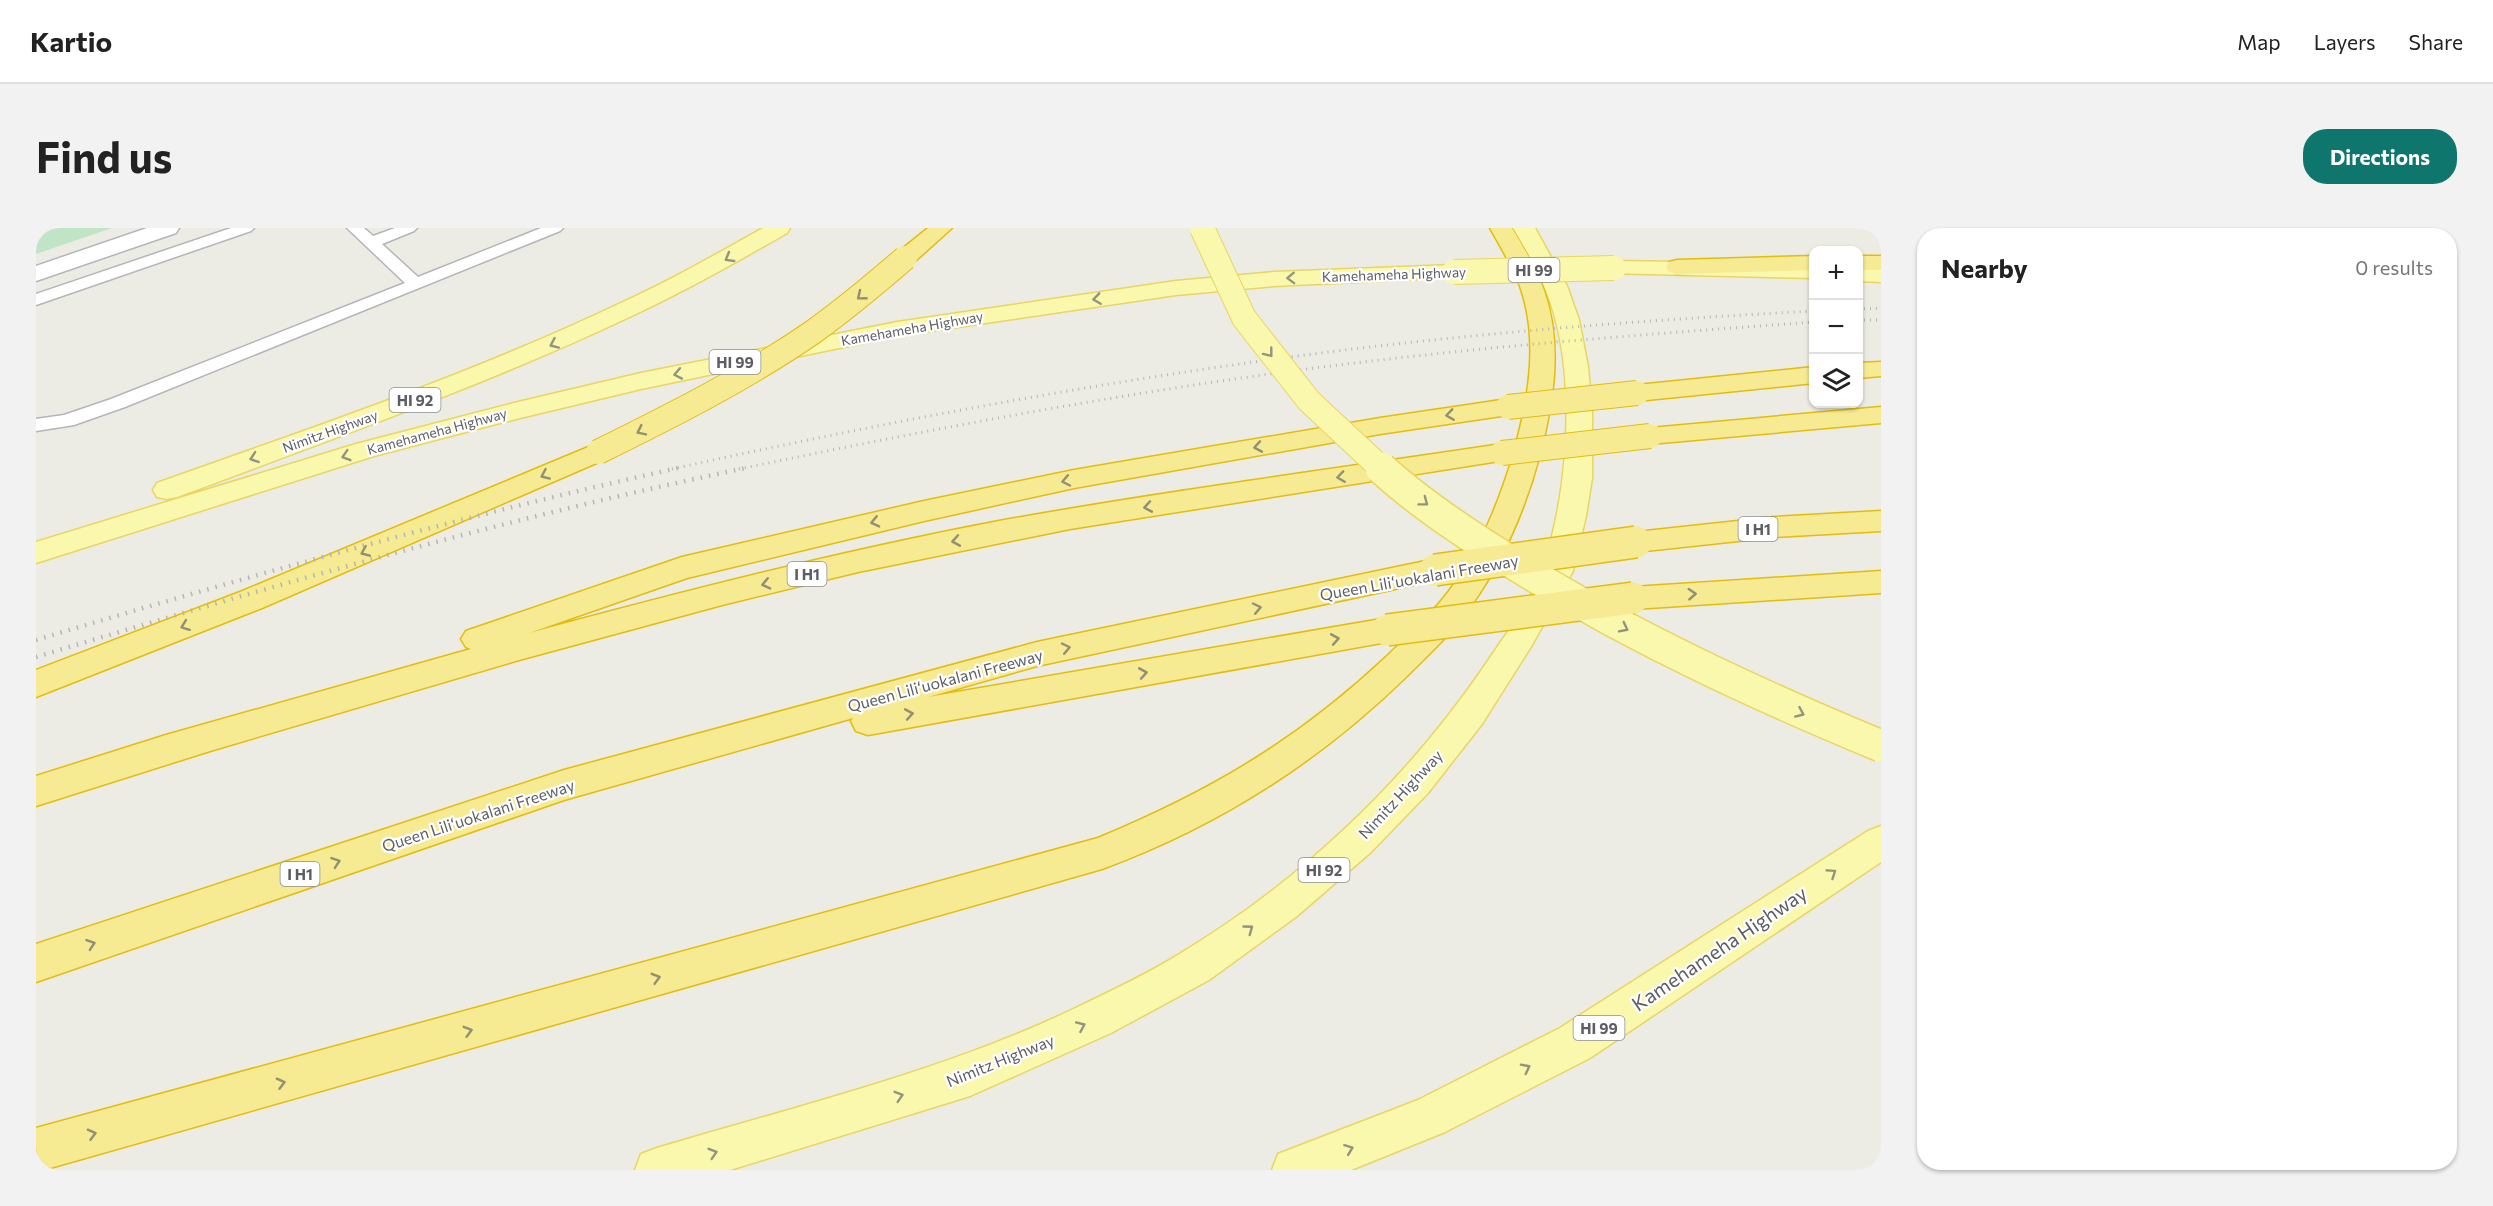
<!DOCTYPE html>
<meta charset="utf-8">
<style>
:root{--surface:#fff;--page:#f2f2f2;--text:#222;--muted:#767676;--line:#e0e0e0;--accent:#0f766e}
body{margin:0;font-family:Commissioner,sans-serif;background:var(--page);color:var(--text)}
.controls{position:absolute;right:18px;top:18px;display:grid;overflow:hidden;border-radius:12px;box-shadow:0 2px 4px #0004}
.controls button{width:54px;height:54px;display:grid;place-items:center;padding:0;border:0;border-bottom:2px solid var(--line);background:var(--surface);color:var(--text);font:30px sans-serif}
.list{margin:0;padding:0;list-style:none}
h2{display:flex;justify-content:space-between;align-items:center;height:78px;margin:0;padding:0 24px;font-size:26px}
h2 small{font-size:20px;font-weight:400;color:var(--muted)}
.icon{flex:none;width:33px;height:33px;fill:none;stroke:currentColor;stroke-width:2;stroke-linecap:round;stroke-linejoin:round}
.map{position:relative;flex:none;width:1845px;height:942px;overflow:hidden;border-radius:24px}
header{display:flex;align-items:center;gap:36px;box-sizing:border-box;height:84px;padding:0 30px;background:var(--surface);border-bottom:2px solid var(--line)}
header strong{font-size:28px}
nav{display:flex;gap:33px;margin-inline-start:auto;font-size:21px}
.intro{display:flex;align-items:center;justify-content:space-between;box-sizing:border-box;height:144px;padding:0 36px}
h1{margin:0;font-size:42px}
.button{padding:15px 27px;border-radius:24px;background:var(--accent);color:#fff;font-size:21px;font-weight:700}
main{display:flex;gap:36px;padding:0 36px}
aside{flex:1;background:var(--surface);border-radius:24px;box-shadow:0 2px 4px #0004}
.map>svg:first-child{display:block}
.green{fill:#c1e4c6}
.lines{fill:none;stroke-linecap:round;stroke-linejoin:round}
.service-casing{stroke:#b4b5ba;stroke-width:3}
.minor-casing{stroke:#b4b5ba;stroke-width:3}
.primary-casing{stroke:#e9d561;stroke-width:3}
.motorway-casing{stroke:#e3bd0e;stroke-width:3}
.service{fill:#fff;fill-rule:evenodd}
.minor{fill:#fff;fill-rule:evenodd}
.primary{fill:#faf8ac;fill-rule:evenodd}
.motorway{fill:#f6ea92;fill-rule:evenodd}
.rail-far1{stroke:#b4b5b5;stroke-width:3;stroke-dasharray:1 5;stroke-linecap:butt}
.rail{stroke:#b4b5b5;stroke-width:4.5;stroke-dasharray:1.5 7;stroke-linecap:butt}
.primary-bridge-far1-casing{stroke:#e9d561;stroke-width:26;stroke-linecap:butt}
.primary-bridge-casing{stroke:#e9d561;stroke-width:34;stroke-linecap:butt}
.motorway-bridge-far1-casing{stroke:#e3bd0e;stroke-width:26;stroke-linecap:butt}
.motorway-bridge-casing{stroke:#e3bd0e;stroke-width:34;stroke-linecap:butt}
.primary-bridge-far1{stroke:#faf8ac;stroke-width:24}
.primary-bridge{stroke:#faf8ac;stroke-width:31}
.motorway-bridge-far1{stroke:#f6ea92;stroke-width:24}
.motorway-bridge{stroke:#f6ea92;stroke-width:31}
.oneway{stroke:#93947d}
.oneway2{stroke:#928f73}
.labels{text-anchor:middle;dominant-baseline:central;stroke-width:4.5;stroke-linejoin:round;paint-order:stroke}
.far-street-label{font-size:14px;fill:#5c5e63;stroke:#fff}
.shield{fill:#fff;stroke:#8d8e92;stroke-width:1.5}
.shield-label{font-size:15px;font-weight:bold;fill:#5c5e63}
.street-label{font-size:16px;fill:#5c5e63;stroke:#fff}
.near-street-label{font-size:20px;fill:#5c5e63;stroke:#fff}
</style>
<header>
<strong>Kartio</strong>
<nav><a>Map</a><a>Layers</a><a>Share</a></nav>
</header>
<div class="intro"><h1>Find us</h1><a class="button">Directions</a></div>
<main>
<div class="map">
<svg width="1845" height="942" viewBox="0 0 1845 942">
<rect width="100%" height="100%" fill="#edece4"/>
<path class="green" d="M0,0H76L0,26Z"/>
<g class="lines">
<defs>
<path id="service" d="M195,0H218L215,3L0,77V66Z
M311,0H328L337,8L359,0H381L378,3L346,16L382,49L505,0H527L524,3L89,179L38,197L0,203V191L28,187L75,171L369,55Z"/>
<path id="minor" d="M111,0H143L140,5L0,53V38Z"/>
<path id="primary" d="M727,0H754L751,5C702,33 653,61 602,85C453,156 296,211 141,269L131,271L121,269L117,262L121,255C278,199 436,146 587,74C635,52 681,26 727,0Z
M1477,0H1499L1531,58L1543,92L1552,139L1556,184V250L1550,288L1537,343L1496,417L1446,496L1392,565L1335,624L1261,688L1173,752L1075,805L934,868L694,942H599L605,926L621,920C765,877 913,842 1048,776C1081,760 1115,744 1145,725C1266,652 1370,553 1449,437C1469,407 1492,377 1507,344C1510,335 1512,325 1514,316C1534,240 1540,131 1508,58C1500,38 1488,19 1477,0Z
M1578,33L1778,36V50L1570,45L1567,40L1570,35Z
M1418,37L1426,39L1429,44L1426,49L1238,58L1140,67L861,108L605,161L480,191L338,228L0,335V314L320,216L478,175L605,145L861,94L1140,53L1238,44Z
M1822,39L1845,40V54L1822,53Z
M1845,598V634L1554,830L1409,904L1315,942H1236L1242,926L1382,872L1524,800L1832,603Z"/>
<path id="motorway" d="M892,0H916L877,35L869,37L861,35L858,30L861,25Z
M1454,0H1476C1487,19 1500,39 1507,60C1527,114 1518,172 1504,226C1490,279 1467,333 1435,378C1417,404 1393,426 1371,448C1283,534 1181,599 1066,641L7,942H0V900L1062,610C1175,563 1260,513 1350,429C1372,408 1395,387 1413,363C1442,325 1462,277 1476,231L1034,301L822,344L686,377L483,432L174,523L0,578V548L130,507L435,421L430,419L425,411L430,403L646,329L888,273L1038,242L1344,190L1472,171L1481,173L1485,179L1481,185L1472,187L1344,206L1038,260L888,293L651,350L493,405C649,363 805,323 963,293C1130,263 1298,241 1466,216L1476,219L1478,223C1493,170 1503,111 1484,58C1476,38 1465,19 1454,0Z
M1778,28V42L1641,46L1633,44L1630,39L1633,34L1641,32Z
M1822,28H1845V42H1822Z
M1845,134V148L1822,150V135Z
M1778,139V155L1601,173L1592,171L1588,165L1592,159L1601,157Z
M1845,179V195L1614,216L1605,214L1601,208L1605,202L1614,200Z
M562,215L572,218L575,224L572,230L226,380L0,469V442L204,364Z
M1845,283V303L1739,309L1600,324L1590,321L1585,314L1590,307L1600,304L1739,289Z
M1399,331L1410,334L1414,342L1410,350L1001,438L892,469L1351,390L1362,394L1367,402L1362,410L1351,414L832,507L820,503L815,493L817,490L528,572L0,754V716L528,542L1001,414Z
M1845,343V365L1597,381L1586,378L1582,370L1586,362L1597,359Z"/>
</defs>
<use href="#service" class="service-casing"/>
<use href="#minor" class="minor-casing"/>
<use href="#primary" class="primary-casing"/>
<use href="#motorway" class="motorway-casing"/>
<use href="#service" class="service"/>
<use href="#minor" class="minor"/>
<use href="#primary" class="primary"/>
<use href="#motorway" class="motorway"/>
<path class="rail-far1" d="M1822,81L1845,80
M1822,92H1845
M636,241C845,195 1056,155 1269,127C1438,105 1608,92 1778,83
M703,241C910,198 1117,159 1327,134C1477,116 1627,105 1778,94"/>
<path class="rail" d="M0,412C212,348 426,288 642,240
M0,429C235,358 470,290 710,240"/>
<defs>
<path id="primary-bridge-far1" d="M1166,0L1208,90L1273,173L1346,241
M1418,44L1578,40"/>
<path id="primary-bridge" d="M1345,240C1386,278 1442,314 1490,343C1603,412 1722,467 1845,518"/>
<path id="motorway-bridge-far1" d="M1472,179L1601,165
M562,224C635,188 709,151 777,104C809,81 839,56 869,30
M1466,225L1614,208"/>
<path id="motorway-bridge" d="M1399,342L1600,314
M1351,402L1597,370"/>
</defs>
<use href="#primary-bridge-far1" class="primary-bridge-far1-casing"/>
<use href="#primary-bridge" class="primary-bridge-casing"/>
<use href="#motorway-bridge-far1" class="motorway-bridge-far1-casing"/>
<use href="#motorway-bridge" class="motorway-bridge-casing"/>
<use href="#primary-bridge-far1" class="primary-bridge-far1"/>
<use href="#primary-bridge" class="primary-bridge"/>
<use href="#motorway-bridge-far1" class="motorway-bridge-far1"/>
<use href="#motorway-bridge" class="motorway-bridge"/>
</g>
<defs><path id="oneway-chevron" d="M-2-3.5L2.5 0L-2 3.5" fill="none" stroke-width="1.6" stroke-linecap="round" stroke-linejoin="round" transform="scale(1.5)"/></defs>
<g class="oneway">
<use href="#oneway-chevron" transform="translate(693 30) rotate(150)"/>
<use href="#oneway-chevron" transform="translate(1255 50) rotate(178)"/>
<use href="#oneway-chevron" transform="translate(1061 71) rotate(172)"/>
<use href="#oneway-chevron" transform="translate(518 116) rotate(156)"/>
<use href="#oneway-chevron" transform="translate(1233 125) rotate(52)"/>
<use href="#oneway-chevron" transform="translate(642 146) rotate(169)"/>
<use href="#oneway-chevron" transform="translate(310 228) rotate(163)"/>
<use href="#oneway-chevron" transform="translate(218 230) rotate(161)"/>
<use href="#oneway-chevron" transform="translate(1388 274) rotate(37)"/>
<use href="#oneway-chevron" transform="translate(1588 400) rotate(27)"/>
<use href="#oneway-chevron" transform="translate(1764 485) rotate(24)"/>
<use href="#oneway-chevron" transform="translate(1796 645) rotate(-34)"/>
<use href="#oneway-chevron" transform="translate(1213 701) rotate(-36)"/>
<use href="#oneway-chevron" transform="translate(1045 798) rotate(-24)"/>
<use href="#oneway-chevron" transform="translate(1490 840) rotate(-27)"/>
<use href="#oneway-chevron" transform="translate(863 868) rotate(-17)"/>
<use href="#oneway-chevron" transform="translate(1313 921) rotate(-21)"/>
<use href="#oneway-chevron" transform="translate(677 925) rotate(-17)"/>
</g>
<g class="oneway2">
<use href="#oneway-chevron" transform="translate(825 68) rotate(141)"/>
<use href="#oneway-chevron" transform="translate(1414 187) rotate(172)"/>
<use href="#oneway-chevron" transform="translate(605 203) rotate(154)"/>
<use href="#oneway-chevron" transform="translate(1222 219) rotate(170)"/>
<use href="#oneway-chevron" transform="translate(509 247) rotate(156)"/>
<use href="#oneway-chevron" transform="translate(1305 249) rotate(172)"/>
<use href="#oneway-chevron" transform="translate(1030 253) rotate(168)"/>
<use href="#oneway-chevron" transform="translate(1112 279) rotate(170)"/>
<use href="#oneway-chevron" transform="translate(839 294) rotate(167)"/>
<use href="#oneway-chevron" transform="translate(920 313) rotate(170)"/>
<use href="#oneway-chevron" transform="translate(329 324) rotate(157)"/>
<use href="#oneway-chevron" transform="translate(730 356) rotate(167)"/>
<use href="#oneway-chevron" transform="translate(1656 366) rotate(-4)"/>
<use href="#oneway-chevron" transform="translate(1221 380) rotate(-12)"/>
<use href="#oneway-chevron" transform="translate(149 398) rotate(159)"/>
<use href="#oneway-chevron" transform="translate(1299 411) rotate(-10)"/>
<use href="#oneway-chevron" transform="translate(1030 420) rotate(-12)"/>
<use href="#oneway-chevron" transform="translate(1107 445) rotate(-10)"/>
<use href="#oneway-chevron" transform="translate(873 486) rotate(-10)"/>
<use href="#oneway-chevron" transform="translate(300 634) rotate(-19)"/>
<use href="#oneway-chevron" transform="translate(55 716) rotate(-19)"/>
<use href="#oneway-chevron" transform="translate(620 750) rotate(-16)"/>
<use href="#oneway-chevron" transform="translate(432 803) rotate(-16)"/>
<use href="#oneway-chevron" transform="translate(245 855) rotate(-15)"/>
<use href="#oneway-chevron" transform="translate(56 906) rotate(-15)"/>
</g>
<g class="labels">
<g class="far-street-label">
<text transform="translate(1358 46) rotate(-2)">Kamehameha Highway</text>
<text transform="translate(876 100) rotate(-10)">Kamehameha Highway</text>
<text transform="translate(294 203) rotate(-20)">Nimitz Highway</text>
<text transform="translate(401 203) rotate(-15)">Kamehameha Highway</text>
</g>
<g class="shield">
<rect x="1472.5" y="30" width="51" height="24" rx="4.5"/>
<rect x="673.5" y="122" width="51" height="24" rx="4.5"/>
<rect x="353.5" y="160" width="51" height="24" rx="4.5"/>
<rect x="1702.5" y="289" width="39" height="24" rx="4.5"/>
<rect x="751.5" y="334" width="39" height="24" rx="4.5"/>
<rect x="1262.5" y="630" width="51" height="24" rx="4.5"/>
<rect x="244.5" y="634" width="39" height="24" rx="4.5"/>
<rect x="1537.5" y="788" width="51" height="24" rx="4.5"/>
</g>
<g class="shield-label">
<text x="1498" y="42">HI 99</text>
<text x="699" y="134">HI 99</text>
<text x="379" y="172">HI 92</text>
<text x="1722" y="301">I H1</text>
<text x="771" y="346">I H1</text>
<text x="1288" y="642">HI 92</text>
<text x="264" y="646">I H1</text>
<text x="1563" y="800">HI 99</text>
</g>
<g class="street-label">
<text transform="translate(1383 349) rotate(-10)">Queen Liliʻuokalani Freeway</text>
<text transform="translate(909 452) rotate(-15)">Queen Liliʻuokalani Freeway</text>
<text transform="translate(1364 566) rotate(-47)">Nimitz Highway</text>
<text transform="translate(442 587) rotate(-18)">Queen Liliʻuokalani Freeway</text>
<text transform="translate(964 832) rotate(-22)">Nimitz Highway</text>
</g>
<g class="near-street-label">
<text transform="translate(1683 720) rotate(-34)">Kamehameha Highway</text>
</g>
</g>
</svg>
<div class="controls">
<button>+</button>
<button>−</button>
<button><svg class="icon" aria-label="layers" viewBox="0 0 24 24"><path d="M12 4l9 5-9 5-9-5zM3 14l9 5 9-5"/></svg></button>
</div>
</div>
<aside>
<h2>Nearby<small>0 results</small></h2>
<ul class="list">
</ul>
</aside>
</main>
